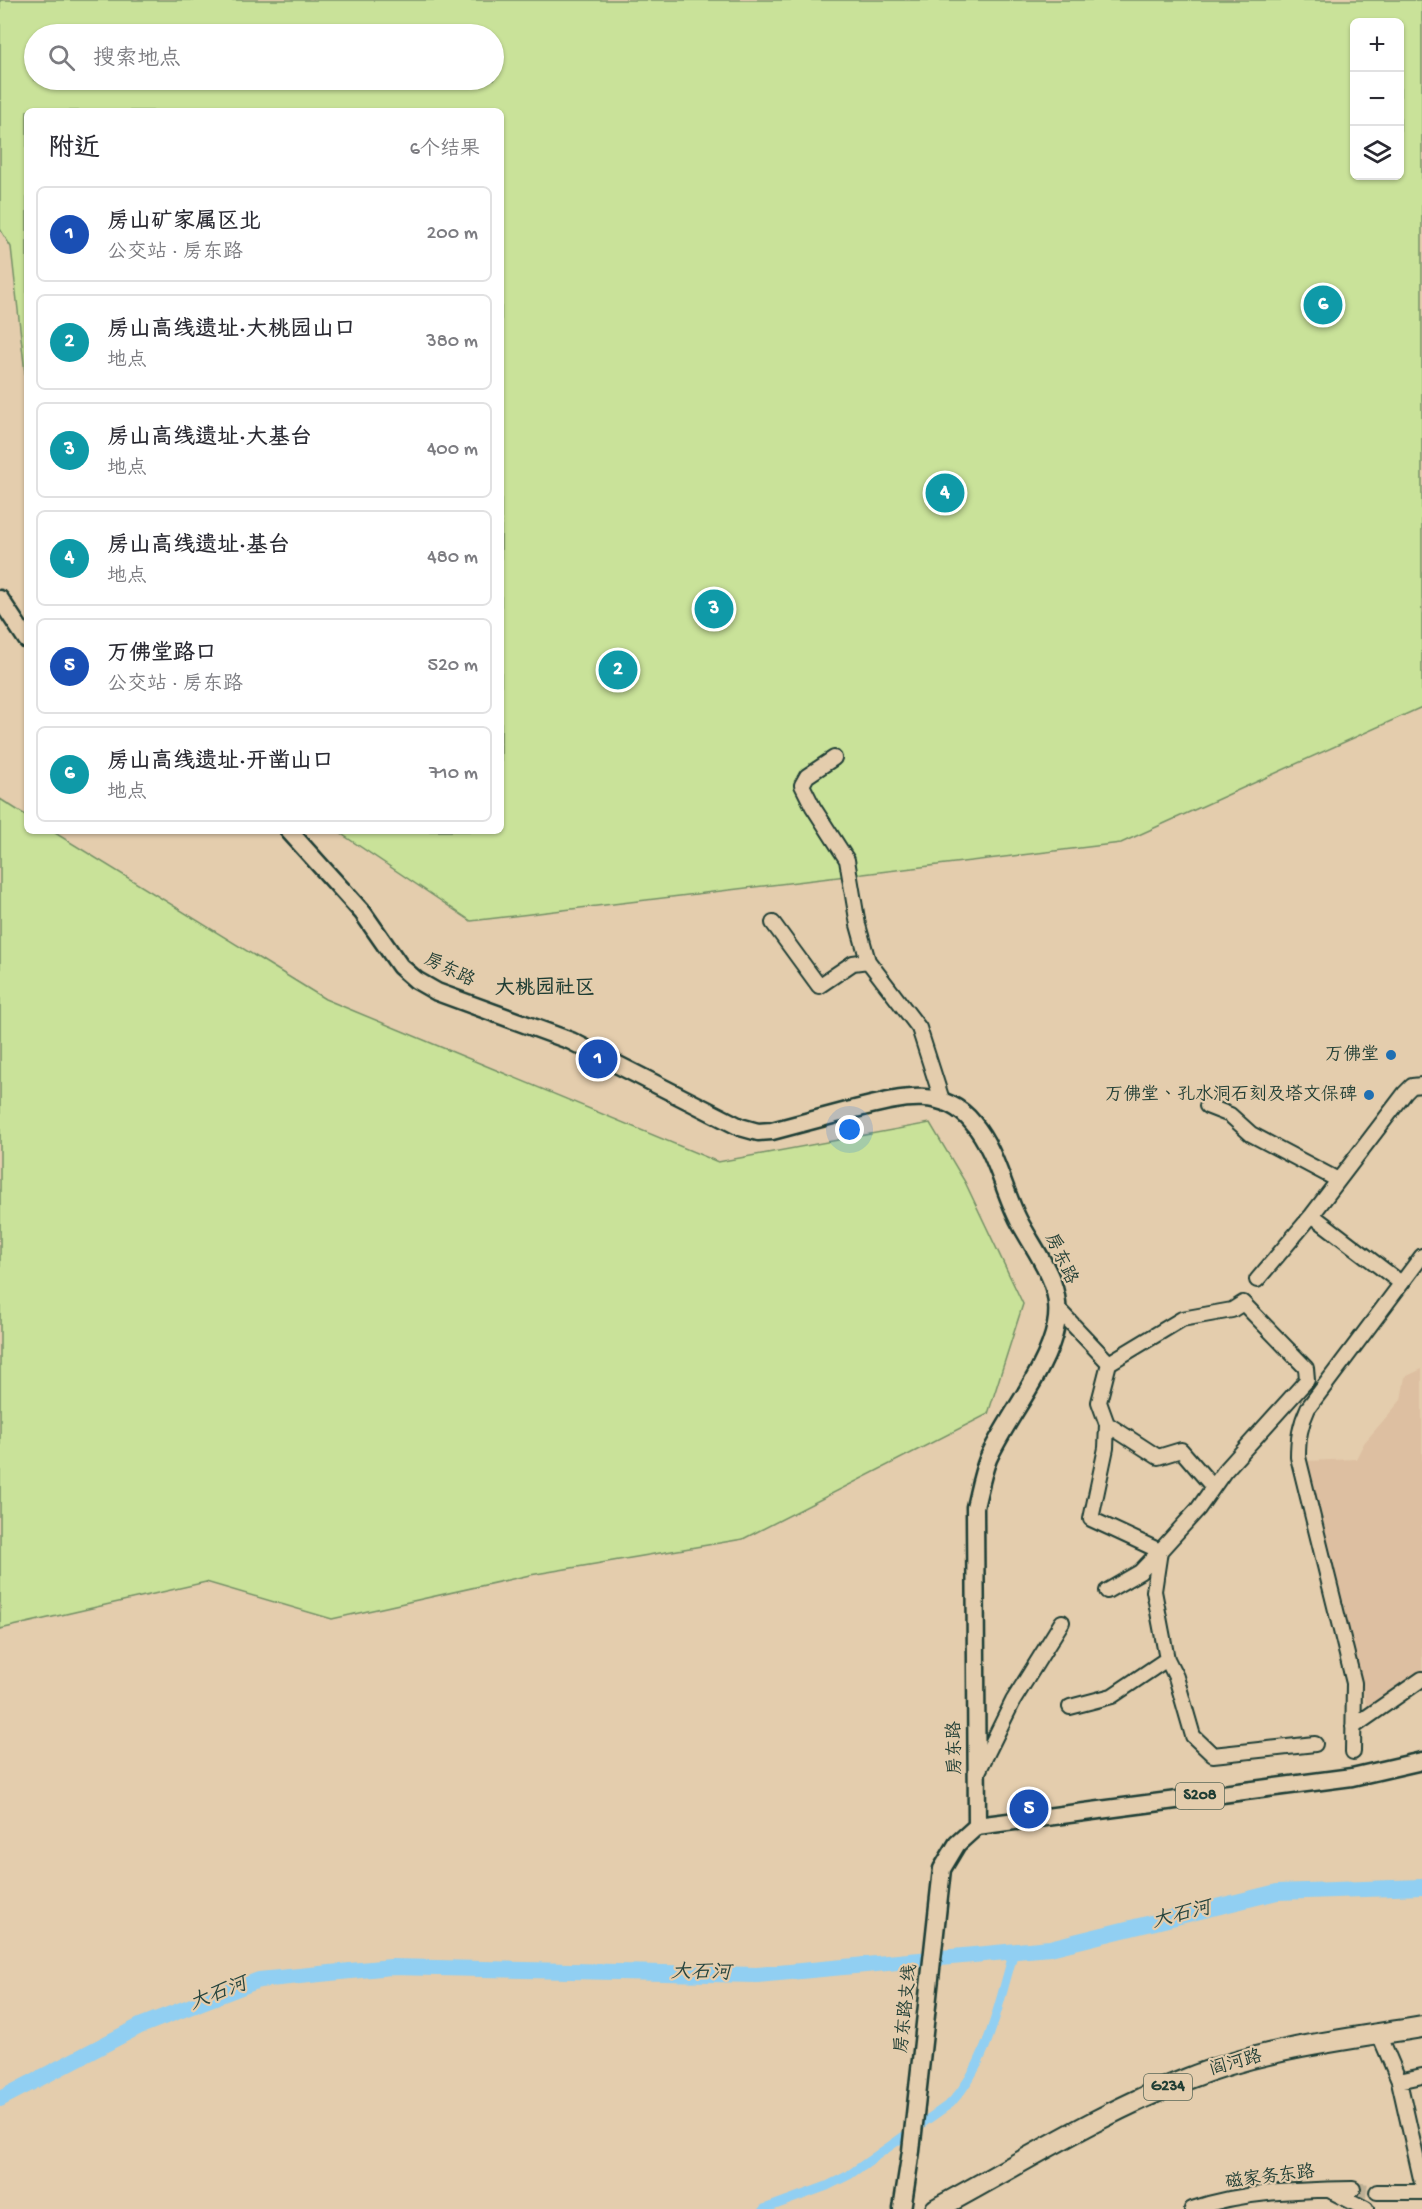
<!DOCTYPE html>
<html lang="zh">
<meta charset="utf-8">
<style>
:root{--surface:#fff;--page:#f7f7f7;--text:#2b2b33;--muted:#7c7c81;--line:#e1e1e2;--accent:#1f6fb2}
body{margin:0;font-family:"Gochi Hand","LXGW WenKai TC",sans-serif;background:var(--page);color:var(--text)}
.controls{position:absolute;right:18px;top:18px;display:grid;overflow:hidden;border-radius:9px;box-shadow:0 2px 4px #0004}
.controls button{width:54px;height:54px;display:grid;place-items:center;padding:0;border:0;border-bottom:2px solid var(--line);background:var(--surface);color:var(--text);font:30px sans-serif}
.you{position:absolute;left:850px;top:1130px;width:21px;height:21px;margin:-15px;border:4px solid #fff;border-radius:50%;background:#1a73e8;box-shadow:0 0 0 9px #1a73e833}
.badge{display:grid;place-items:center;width:39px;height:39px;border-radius:50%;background:var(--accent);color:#fff;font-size:20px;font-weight:700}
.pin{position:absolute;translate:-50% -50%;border:3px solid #fff;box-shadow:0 2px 6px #0006}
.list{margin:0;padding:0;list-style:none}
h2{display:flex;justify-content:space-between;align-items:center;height:78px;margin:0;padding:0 24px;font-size:26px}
h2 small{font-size:20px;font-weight:400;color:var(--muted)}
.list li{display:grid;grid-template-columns:39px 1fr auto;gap:18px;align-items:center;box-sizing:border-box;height:96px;margin:0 12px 12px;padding:0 12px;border:2px solid var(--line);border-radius:9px}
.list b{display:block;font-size:22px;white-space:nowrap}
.list p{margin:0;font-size:20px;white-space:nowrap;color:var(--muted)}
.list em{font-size:20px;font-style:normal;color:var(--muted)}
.icon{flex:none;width:33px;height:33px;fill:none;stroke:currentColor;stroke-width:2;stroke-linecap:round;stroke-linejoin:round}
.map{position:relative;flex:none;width:1422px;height:2209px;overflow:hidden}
.search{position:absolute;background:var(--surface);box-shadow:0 2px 4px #0004;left:24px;top:24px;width:480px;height:66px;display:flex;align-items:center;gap:15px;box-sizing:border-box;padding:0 21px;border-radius:33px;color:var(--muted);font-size:22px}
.panel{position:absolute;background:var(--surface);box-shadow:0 2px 4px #0004;left:24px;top:108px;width:480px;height:726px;border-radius:9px}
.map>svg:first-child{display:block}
.built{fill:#ddbfa1}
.green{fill:#c9e299;stroke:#749066;stroke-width:1.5;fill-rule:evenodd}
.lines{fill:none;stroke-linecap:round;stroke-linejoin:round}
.canal{stroke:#91cff2;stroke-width:9}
.river{stroke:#91cff2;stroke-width:16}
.minor-tunnel{stroke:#bdb095;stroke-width:14;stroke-dasharray:14 7;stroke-linecap:butt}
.minor-casing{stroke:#1f3d34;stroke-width:18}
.major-casing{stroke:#1f3d34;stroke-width:21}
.highway-casing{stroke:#1f3d34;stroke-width:24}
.minor{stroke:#e4cdad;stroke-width:14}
.major{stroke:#e4cdad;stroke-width:16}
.highway{stroke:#e4cdad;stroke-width:20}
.poi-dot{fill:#1f6fb2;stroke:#e4cdad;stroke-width:2}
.labels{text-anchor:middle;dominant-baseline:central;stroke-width:4.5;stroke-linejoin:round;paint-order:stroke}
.shield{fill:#e4cdad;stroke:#5a6858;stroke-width:1.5}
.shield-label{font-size:16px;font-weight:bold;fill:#1f3d34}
.street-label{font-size:18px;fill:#1f3d34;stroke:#e4cdad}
.poi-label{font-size:18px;fill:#1f3d34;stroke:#e4cdad;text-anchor:end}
.neighbourhood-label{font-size:20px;font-weight:bold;fill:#1f3d34;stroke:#e4cdad}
.water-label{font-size:20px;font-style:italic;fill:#25443e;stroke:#e4cdad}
</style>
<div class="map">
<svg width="1422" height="2209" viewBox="0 0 1422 2209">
<rect width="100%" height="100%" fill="#e4cdad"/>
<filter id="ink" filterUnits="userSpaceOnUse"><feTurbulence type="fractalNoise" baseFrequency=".0167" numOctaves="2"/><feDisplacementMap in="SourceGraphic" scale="12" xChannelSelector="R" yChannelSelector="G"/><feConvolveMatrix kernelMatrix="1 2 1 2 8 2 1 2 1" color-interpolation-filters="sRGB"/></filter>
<g filter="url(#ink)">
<path class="built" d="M1422,1369V1671L1367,1707L1306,1461L1356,1459L1364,1443L1401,1400L1405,1377Z"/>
<path class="green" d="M0,0H1422V707L1121,843L471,921L337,831H501V111H27V391L11,247L0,229ZM1354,22H1400V176H1354ZM34,34H494V80H34Z
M0,799L27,816V831H52L325,999L718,1162L930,1123L965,1182L1023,1304L988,1414L743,1539L530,1575L332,1619L206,1582L0,1629Z"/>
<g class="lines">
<path class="canal" d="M764,2209L827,2186L849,2175L951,2103C989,2062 998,2004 1014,1952"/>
<path class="river" d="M0,2099L140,2026L259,1980L391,1967L757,1975L1050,1948L1277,1892L1422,1887"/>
<path class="minor-tunnel" d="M1353,2189L1377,2192"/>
<defs>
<path id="minor" d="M834,758L807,776L802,785L813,807L847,860L858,925L868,961L919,1028L942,1100
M773,923L819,986L853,963L868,961
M1207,1106L1230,1115L1251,1134L1338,1180
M1312,1215L1401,1283
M1257,1280L1312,1215L1405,1093L1412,1086L1422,1085
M1059,1310L1109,1363L1099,1402L1107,1424L1106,1448L1091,1519L1160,1551L1198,1509L1224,1472L1307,1380L1306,1368L1243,1303L1232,1310L1182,1319L1109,1363
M1107,1424L1158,1457L1181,1450L1213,1487
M1160,1551L1154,1591L1167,1659L1176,1677L1193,1736L1213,1755L1315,1744
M1107,1591L1140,1572L1160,1551
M1070,1707L1112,1696L1167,1659
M1353,1727L1422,1679
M1353,1752L1354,1683L1298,1457C1298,1439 1300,1425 1308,1408L1422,1256
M977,1774L1013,1701L1062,1622
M1382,2041L1399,2081
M1422,2076L1399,2081L1422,2183
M1329,2190L1366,2209
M1377,2192H1422
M1192,2209C1244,2191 1300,2190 1353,2189"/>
<path id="major" d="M0,599L27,640
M289,831L363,913L400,966L416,980L437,992L571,1041L740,1127L758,1132L772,1131C798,1124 825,1117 851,1110C893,1100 941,1083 973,1123C996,1150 1003,1190 1019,1221C1037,1255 1064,1285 1056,1325C1048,1369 1007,1417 988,1459C982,1474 979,1491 975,1507L977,1826
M977,1826L1352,1777L1422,1761
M902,2209L911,2151L942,1869L957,1844L977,1826"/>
<path id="highway" d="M936,2209C1018,2165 1100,2113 1187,2079C1261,2049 1343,2040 1422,2027"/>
</defs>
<use href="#minor" class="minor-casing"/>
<use href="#major" class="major-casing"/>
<use href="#highway" class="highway-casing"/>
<use href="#minor" class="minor"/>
<use href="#major" class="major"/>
<use href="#highway" class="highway"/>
</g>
</g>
<g class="poi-dot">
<circle cx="1391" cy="1055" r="6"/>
<circle cx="1369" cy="1095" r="6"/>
</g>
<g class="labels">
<g class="shield">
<rect x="1176" y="1783" width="48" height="26" rx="4.5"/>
<rect x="1144" y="2074" width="48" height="26" rx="4.5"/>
</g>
<g class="shield-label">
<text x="1200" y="1796">S208</text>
<text x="1168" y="2087">G234</text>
</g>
<g class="street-label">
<text transform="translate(449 971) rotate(26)">房东路</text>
<text transform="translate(1060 1259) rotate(65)">房东路</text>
<text transform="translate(956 1748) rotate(-91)">房东路</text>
<text transform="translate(907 2009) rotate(-84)">房东路支线</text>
<text transform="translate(1236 2064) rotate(-16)">阎河路</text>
<text transform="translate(1270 2178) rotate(-7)">磁家务东路</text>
</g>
<g class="poi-label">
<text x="1379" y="1055">万佛堂</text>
<text x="1357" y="1095">万佛堂、孔水洞石刻及塔文保碑</text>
</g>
<g class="neighbourhood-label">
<text x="545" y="989">大桃园社区</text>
</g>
<g class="water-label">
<text transform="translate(1182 1916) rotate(-14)">大石河</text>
<text transform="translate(701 1974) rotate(1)">大石河</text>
<text transform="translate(219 1995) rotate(-21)">大石河</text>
</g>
</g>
</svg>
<div class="controls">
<button>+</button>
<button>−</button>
<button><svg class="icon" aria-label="layers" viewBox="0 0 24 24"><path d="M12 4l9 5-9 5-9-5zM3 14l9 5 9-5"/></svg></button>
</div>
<div class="you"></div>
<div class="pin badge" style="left:598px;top:1059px;background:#1a4fb4">1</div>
<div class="pin badge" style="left:618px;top:670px;background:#0f9aa8">2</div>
<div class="pin badge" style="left:714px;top:609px;background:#0f9aa8">3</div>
<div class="pin badge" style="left:945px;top:493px;background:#0f9aa8">4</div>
<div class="pin badge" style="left:1029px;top:1809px;background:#1a4fb4">5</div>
<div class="pin badge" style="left:1323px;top:305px;background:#0f9aa8">6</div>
<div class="search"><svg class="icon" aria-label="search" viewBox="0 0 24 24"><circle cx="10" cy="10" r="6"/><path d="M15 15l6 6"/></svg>搜索地点</div>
<section class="panel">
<h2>附近<small>6个结果</small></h2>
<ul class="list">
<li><span class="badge" style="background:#1a4fb4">1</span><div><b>房山矿家属区北</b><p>公交站 · 房东路</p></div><em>200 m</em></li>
<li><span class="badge" style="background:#0f9aa8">2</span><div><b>房山高线遗址·大桃园山口</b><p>地点</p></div><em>380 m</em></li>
<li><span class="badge" style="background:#0f9aa8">3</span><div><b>房山高线遗址·大基台</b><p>地点</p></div><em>400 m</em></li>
<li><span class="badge" style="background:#0f9aa8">4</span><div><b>房山高线遗址·基台</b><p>地点</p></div><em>480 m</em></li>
<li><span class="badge" style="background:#1a4fb4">5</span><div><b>万佛堂路口</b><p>公交站 · 房东路</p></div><em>520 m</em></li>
<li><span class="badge" style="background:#0f9aa8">6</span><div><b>房山高线遗址·开凿山口</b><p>地点</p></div><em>710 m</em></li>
</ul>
</section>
</div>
